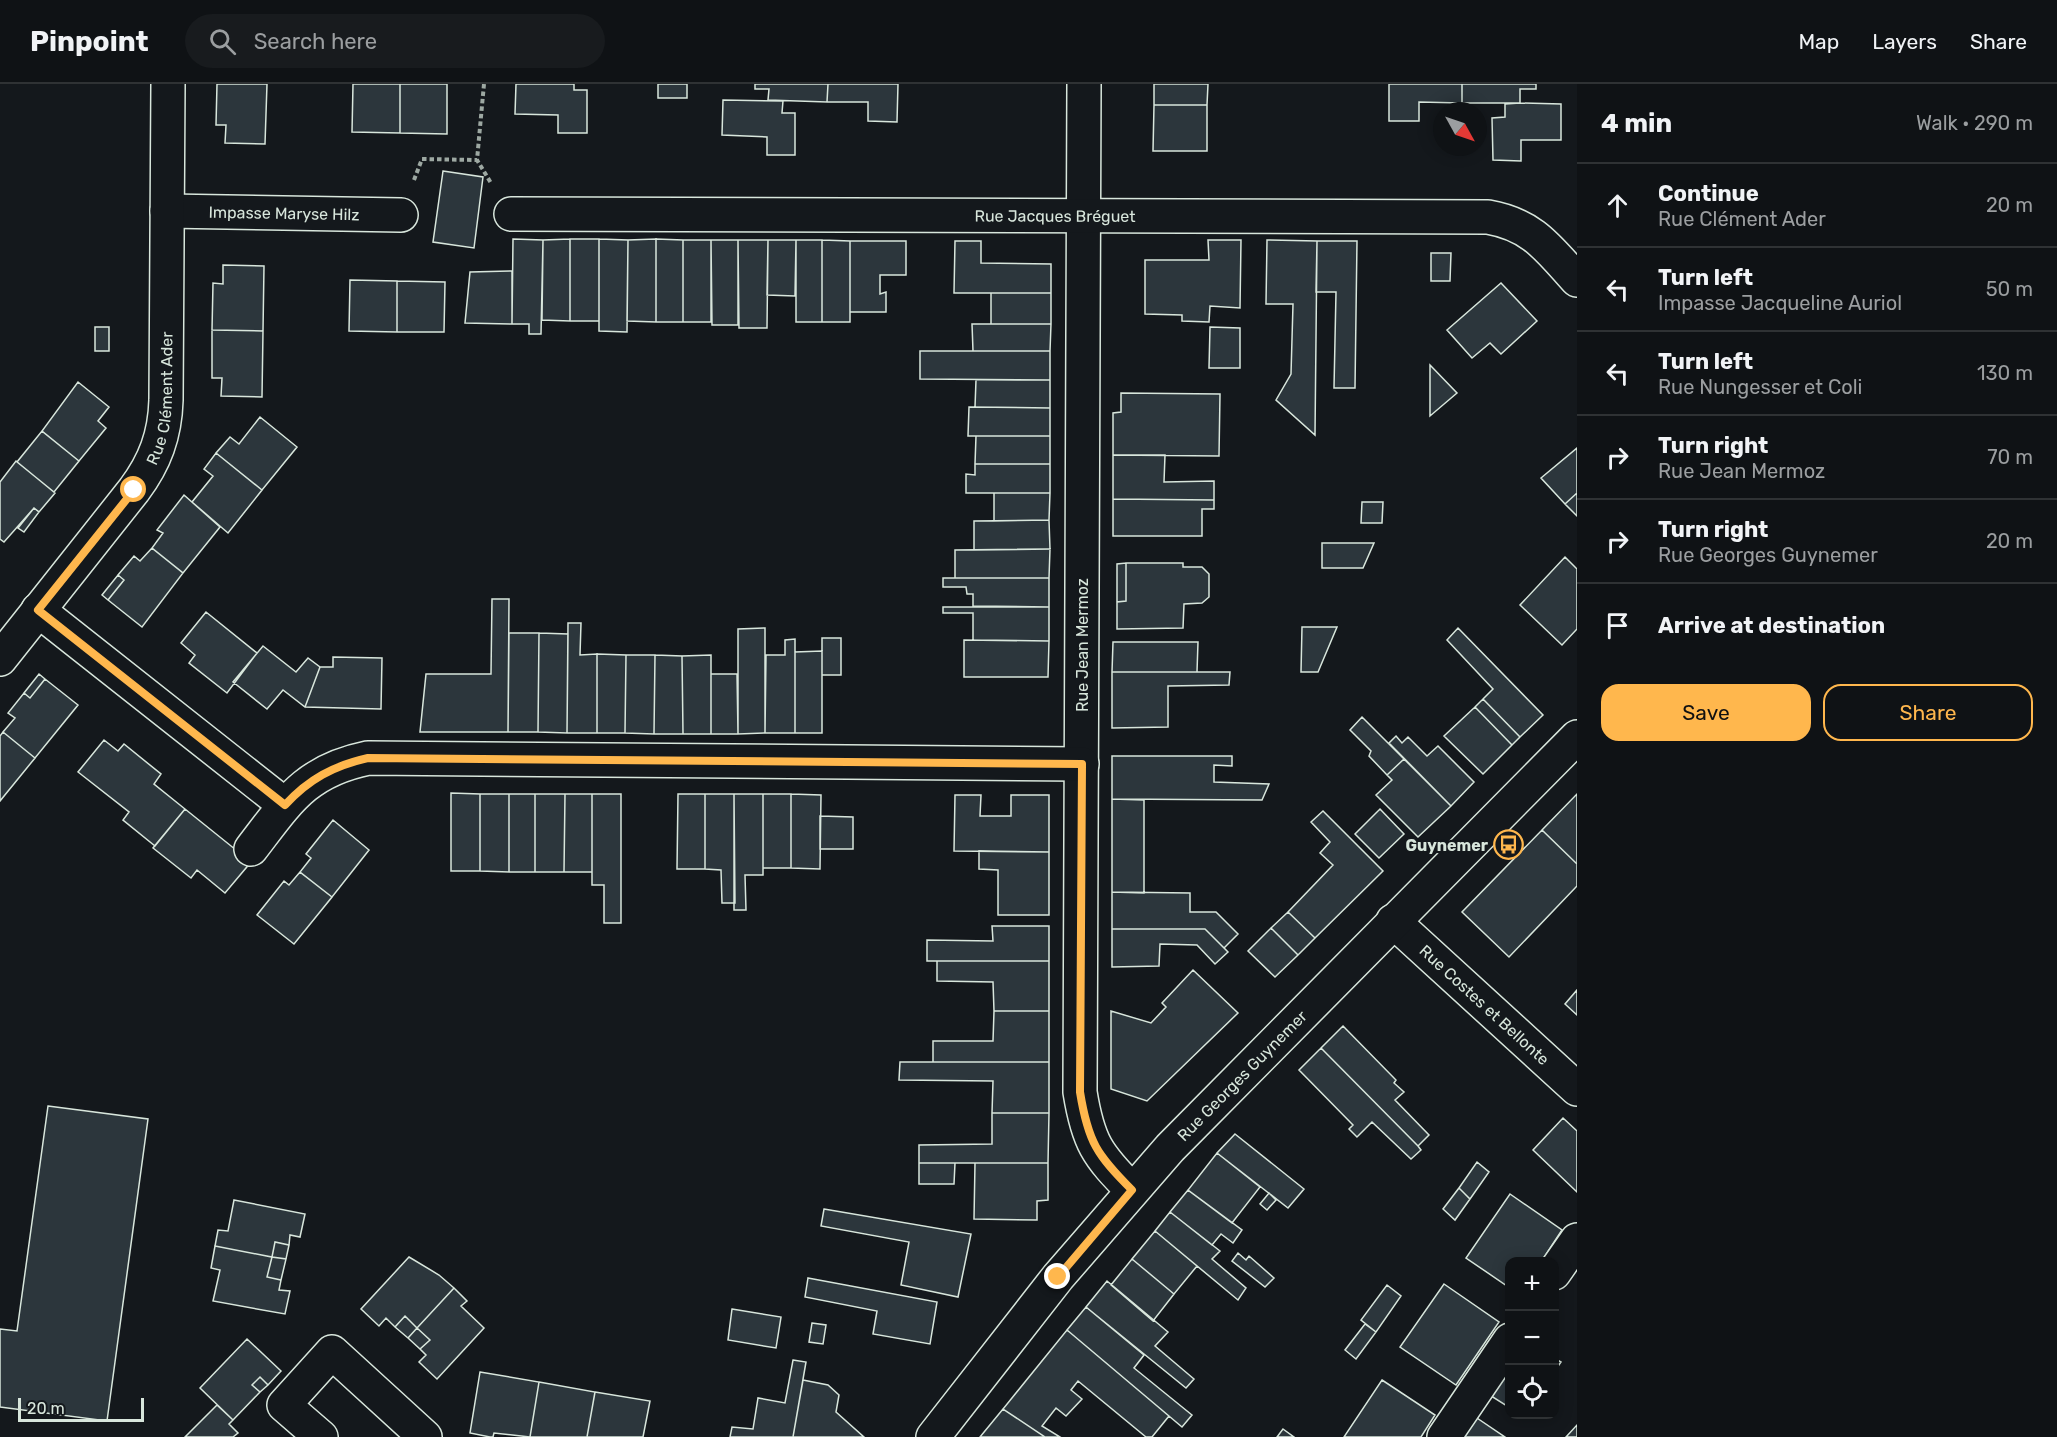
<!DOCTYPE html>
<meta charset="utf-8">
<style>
:root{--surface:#0f1215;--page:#181b1e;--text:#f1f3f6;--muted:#9b9ea0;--line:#2f3234;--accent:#ffb74d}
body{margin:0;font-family:Rubik,sans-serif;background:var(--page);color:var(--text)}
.controls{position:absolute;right:18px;bottom:18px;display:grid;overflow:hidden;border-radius:12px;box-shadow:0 3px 15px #0003}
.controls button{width:54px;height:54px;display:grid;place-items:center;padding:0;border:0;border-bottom:2px solid var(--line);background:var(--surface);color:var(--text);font:30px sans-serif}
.compass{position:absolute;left:1433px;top:18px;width:54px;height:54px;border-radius:50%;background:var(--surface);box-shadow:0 3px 15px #0003;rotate:130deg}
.scale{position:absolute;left:18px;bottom:15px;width:126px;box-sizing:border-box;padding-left:6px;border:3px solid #d8e6dc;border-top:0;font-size:16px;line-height:21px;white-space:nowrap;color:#d8e6dc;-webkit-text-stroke:4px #14181c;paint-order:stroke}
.stop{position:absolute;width:18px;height:18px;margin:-14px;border:4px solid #ffb74d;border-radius:50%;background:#fff}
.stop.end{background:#ffb74d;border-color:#fff;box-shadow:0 2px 6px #0008}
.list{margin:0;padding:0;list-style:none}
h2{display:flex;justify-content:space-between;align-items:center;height:78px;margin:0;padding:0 24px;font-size:26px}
h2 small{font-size:20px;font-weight:400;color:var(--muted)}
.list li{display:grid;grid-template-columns:39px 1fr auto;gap:18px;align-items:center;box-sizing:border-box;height:84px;padding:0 24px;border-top:2px solid var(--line)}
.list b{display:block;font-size:22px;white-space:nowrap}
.list p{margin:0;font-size:20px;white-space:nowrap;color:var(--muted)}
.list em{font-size:20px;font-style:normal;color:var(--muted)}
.actions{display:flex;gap:12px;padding:18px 24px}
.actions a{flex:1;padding:14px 0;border:2px solid var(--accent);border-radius:18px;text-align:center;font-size:21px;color:var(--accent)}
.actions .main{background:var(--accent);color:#111}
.icon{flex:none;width:33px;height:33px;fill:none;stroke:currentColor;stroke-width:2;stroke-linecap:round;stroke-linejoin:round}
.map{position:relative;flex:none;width:1577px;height:1353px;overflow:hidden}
header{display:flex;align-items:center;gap:36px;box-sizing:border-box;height:84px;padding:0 30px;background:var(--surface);border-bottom:2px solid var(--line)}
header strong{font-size:28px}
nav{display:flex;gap:33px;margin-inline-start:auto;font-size:21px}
.search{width:420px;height:54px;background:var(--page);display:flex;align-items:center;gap:15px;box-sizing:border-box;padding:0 21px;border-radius:33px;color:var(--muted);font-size:22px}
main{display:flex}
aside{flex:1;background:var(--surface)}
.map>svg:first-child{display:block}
.building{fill:#2c363c;stroke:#d8e6dc;stroke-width:1.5}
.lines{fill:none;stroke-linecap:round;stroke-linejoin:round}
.minor-casing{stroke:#d8e6dc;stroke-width:36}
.major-casing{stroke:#d8e6dc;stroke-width:36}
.path{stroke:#9da8a2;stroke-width:4;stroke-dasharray:4.5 3;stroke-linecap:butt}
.minor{stroke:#14181c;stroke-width:33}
.major{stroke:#14181c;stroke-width:33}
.route{stroke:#ffb74d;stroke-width:8}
.labels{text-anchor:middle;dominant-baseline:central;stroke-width:4.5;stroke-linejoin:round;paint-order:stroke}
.street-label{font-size:16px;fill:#d8e6dc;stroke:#14181c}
.poi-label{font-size:16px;font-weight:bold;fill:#d8e6dc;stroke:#14181c;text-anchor:end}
</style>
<header>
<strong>Pinpoint</strong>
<div class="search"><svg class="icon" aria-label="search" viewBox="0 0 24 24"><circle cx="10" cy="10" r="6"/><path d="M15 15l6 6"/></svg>Search here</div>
<nav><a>Map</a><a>Layers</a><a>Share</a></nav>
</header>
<main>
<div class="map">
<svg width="1577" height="1353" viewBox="0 0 1577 1353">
<rect width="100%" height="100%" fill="#14181c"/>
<path class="building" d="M217,0H267L265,60L225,59L226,41H216Z
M353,0H400V49L352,48Z
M400,0H447V50L400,49Z
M516,0H574V6H587V49H558V31L515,30Z
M658,0H687V14H658Z
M755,0H828L827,18L768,16L769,5H755Z
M828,0H898L897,38L868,37V18H827Z
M1154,0H1208L1207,21H1154Z
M1389,0H1462V19L1419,18V37H1389Z
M1462,0H1536V5H1520V19H1462Z
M723,16L783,17L782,29H795V71H767V53L722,51Z
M1520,19L1561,20V56H1521V77L1493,76L1492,34L1505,33V20Z
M1154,21H1207V67H1153Z
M443,87L483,93L474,164L433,158Z
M513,155L543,156L541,250H529V240H512Z
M570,155V237L542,236L543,156Z
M570,155H599V237H570Z
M599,155L628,156L627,248L599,247Z
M656,155L683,156V238H656Z
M656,155V238L627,237L628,156Z
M683,156H711V238H683Z
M711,156H738V241H712Z
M738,156H768L767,244H739Z
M768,156H796L795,212L767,211Z
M796,156H822V238H796Z
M822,156L850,157V238H822Z
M1208,156H1241L1240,224L1210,222L1209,238L1182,237V231L1145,230V176H1209Z
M1267,156L1317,157L1315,351L1276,316L1291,290L1293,220H1266Z
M850,157H906V191H880V210L886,208V228H850Z
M955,157H981V179L1051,180V209H954Z
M1317,157H1357L1355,304H1334L1336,208H1316Z
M1431,169H1451L1450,197H1431Z
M223,181L264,182L263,247L212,246L213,199L223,200Z
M512,187V240L465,239L470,188Z
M350,196L397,197V248L349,247Z
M397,197L445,198L444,248H397Z
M1501,199L1537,237L1501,270L1490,259L1472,274L1447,246Z
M991,209H1051V240H991Z
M972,240H1051L1050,267H973Z
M95,243H109V267H95Z
M1210,243L1240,244V284H1209Z
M212,246L263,247L262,313L221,312L222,294H212Z
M920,267H1050V296L920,295Z
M1430,281L1457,309L1430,332Z
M976,296H1050V324L975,323Z
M78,298L109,323L98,337L106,344L79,377L42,347Z
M1121,309L1220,310L1219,372L1113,371V329L1121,328Z
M969,323L1050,324V352H968Z
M260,333L297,363L262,406L216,369L230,353L239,360Z
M42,347L79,377L54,408L17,378Z
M976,352H1050V380H975Z
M1577,364V409L1565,420L1541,394Z
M216,369L262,406L228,449L192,418L213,392L204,385Z
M1113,371H1165L1164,398L1214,397V416L1113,415Z
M16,377L55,409L39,428L34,424L4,458L0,455V398Z
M975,380H1050V409H966V390L975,391Z
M994,409H1050L1049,436L994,437Z
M1577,409V432L1565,420Z
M184,411L220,443L183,489L152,464L163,449L157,446Z
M1113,415L1214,416V425H1202V452H1113Z
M1362,418H1383L1382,439H1361Z
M34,424L39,428L24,448L18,444Z
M1049,436L1050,465L974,466V437Z
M1322,459H1374L1363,484H1322Z
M152,464L183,489L142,543L108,516L124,496L118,491L134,472L140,477Z
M1050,465L1049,494H955V466Z
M1565,473L1577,485V545L1562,561L1520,521Z
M1126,479V517L1117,518V480Z
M1126,479H1183V483H1202L1209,490V513L1202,519L1184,520L1183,544L1117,545V518L1126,517Z
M118,491L124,496L108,516L102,511Z
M943,494H1049V523L973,522V510H967L966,503H943Z
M492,515H509L508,648H420L426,590H491Z
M943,523H1049V557L973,556V529H943Z
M206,528L257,569L227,609L189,579L195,571L181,559Z
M568,539H581L580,571L597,570V649H567Z
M1302,543H1337L1318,588H1301Z
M765,544V649L738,650V545Z
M1458,544L1543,631L1520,653L1483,615L1493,605L1447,556Z
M509,549H539L538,648H508Z
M539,549L568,550L567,649L538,648Z
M822,554H841V591H822Z
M795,555V649H765L766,571H785V556Z
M964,556L1049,557L1048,593H964Z
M1113,558H1198L1197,588H1112Z
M263,562L296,588L308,574L320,583L305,623L283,606L267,625L233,598Z
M822,567V649H795V568Z
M597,570L626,571L625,649H597Z
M626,571H655L654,650L625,649Z
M655,571L682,572L683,650H654Z
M711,571V650H683L682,572Z
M333,573L382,574L381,625L305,623L320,583H333Z
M1112,588H1230L1229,601L1168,602V643L1112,644Z
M39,590L45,595L30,614L24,609Z
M711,590H737L738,650H711Z
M45,595L78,621L35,674L3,648L15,634L8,629L24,609L30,614Z
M1483,615L1520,653L1512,661L1475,623Z
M1475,623L1512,661L1483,690L1444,652Z
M1362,633L1404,675L1387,691L1369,672L1371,667L1350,646Z
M3,648L35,674L0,717V652Z
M1396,652L1402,659L1408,653L1427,672L1438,662L1474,698L1451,722L1389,659Z
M104,656L118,667L124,660L161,690L154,700L185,725L155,762L123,736L129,728L78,688Z
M1112,672H1232V682L1214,681V698L1269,700L1262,716L1112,715Z
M1404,675L1451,722L1418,753L1376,711L1392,696L1387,691Z
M451,709L480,710V787H451Z
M480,710H509V788L480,787Z
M509,710H535V788H509Z
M535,710H565L564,788H535Z
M565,710H592V788H564Z
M592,710H621V839H604V801H592Z
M678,710H705V785H677Z
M705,710H734L735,819H722L721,786L705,785Z
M734,710H763V791H745L746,826H734Z
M763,710H791V784H763Z
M791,710L821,711L820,785L791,784Z
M1577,710V780L1542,746Z
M955,711H981L980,732H1011V711H1049V768L954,767Z
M1112,715L1144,716V809L1112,808Z
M185,725L251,778L225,809L197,786L191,794L153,764Z
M1380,725L1404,750L1379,774L1355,750Z
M1323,727L1383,787L1315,854L1288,828L1333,781L1320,769L1330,758L1311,738Z
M820,732L853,733V765H820Z
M333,736L369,766L332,813L300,788L311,774L306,770Z
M1542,746L1577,780V802L1509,873L1462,828Z
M979,767L1049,768V831H998V786L979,785Z
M300,788L332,813L294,860L257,831L284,797L289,801Z
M1112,808L1190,809V828H1216L1238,850L1224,864L1205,845H1112Z
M1288,828L1315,854L1298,871L1271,844Z
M992,842H1049V877H927V856L993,857Z
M1271,844L1298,871L1275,893L1248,867Z
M1112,845H1205L1228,868L1215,880L1197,861L1160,860L1159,882L1112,883Z
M937,877H1049V927H994L993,898L937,897Z
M1193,886L1238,929L1147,1017L1111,1005V927L1151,939L1166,923L1162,919Z
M1577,906V931L1565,920Z
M994,927H1049V978H933V957H993Z
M1343,942L1396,996L1394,999L1404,1008L1395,1016L1429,1051L1418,1062L1321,964Z
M1321,964L1418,1062L1421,1066L1411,1075L1372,1038L1357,1053L1349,1045L1353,1041L1299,986Z
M900,978H1049V1029H992L993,997L899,996Z
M48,1022L148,1035L107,1337L0,1323V1245L17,1247Z
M992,1029H1049L1048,1079H919V1061L992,1060Z
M1563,1034L1577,1047V1108L1533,1066Z
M1235,1050L1304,1105L1288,1124L1217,1069Z
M1217,1069L1260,1103L1232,1139L1188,1106Z
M1477,1078L1489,1088L1470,1115L1459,1104Z
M919,1079H955L954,1100H919Z
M975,1079H1048V1116L1037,1117V1136L974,1135Z
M1459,1104L1470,1115L1455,1136L1443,1125Z
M1188,1106L1242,1146L1233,1159L1221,1150L1212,1161L1170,1128Z
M1269,1109L1276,1116L1267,1126L1260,1120Z
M1510,1110L1562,1146L1541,1178H1510V1204L1466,1174Z
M234,1116L305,1130L300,1153L290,1151L289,1161L275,1158L272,1173L215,1162L218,1146L228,1147Z
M824,1125L971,1150L958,1213L901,1201L909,1158L821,1142Z
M1170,1128L1220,1167L1212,1175L1246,1204L1238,1216L1155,1147Z
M1155,1147L1197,1182L1174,1210L1132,1175Z
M275,1158L289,1161L286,1175L272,1173Z
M215,1162L272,1173L267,1193L281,1196L279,1206L290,1207L285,1230L213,1217L220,1186L211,1184Z
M1238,1169L1246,1176L1249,1172L1274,1194L1265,1203L1232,1177Z
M272,1173L286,1175L281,1196L267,1193Z
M409,1173L439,1191L454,1204L417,1244L405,1232L395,1243L386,1234L379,1242L361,1225Z
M1132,1175L1174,1210L1153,1237L1111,1201Z
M808,1194L937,1218L930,1260L873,1250L877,1227L805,1213Z
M1107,1197L1168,1248L1155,1262L1194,1295L1186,1304L1086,1223Z
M1444,1200L1499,1238L1456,1301L1400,1263Z
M1387,1201L1401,1212L1376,1248L1361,1236Z
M454,1204L467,1217L461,1222L484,1244L437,1295L419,1278L426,1271L420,1265L430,1256L417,1244Z
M1086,1223L1144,1271L1134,1284L1192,1331L1182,1343L1067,1246Z
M732,1225L781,1233L776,1264L728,1256Z
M405,1232L417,1244L408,1254L395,1243Z
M812,1239L826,1241L823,1260L809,1258Z
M1365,1240L1376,1248L1356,1275L1345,1266Z
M417,1244L430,1256L420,1265L408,1254Z
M1067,1246L1169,1332L1152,1353H1146L1078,1297L1071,1306L1082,1315L1066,1332L1056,1324L1042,1342L1060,1353H1045L1003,1325Z
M247,1255L281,1287L268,1301L260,1293L252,1301L260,1308L233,1336L200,1304Z
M1554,1274L1561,1278L1554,1288Z
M793,1276L806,1278L793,1353H730L732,1343L753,1345L758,1314L785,1319Z
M1510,1278V1324L1488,1310Z
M480,1288L539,1298L530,1353L494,1349L493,1353H490L470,1349Z
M260,1293L268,1301L260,1308L252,1301Z
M803,1296L828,1301L839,1311L836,1328L864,1353H793Z
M1382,1296L1435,1331L1421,1353H1344Z
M539,1298L595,1308L587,1353H530Z
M595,1308L650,1317L643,1353H587Z
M217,1321L233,1336L229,1340L238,1349L233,1353H185Z
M1003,1325L1045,1353H980Z
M1471,1330L1505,1353H1455Z
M1577,1341V1353H1566Z
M1283,1345L1294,1353H1277Z"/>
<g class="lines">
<defs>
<g id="minor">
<path d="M1084,0L1080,1008C1088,1058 1097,1071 1132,1106"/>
<path id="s1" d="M167,127L401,131"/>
<path id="s2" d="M511,130L1488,133C1533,141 1548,164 1577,196"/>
<path d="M38,526L285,721"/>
<path id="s3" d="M0,575L134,406C155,378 165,351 166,316L168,0"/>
<path d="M251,765C288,717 305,687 368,674L1082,680"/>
<path id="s4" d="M1393,837L1577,1005"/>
<path d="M1554,1189L1577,1156"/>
<path d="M321,1353L284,1321L332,1268L425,1353"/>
<path d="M1444,1353L1510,1256"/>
</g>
<g id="major">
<path id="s5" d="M933,1353L1058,1193L1170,1064L1577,653"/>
</g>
</defs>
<use href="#minor" class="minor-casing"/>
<use href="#major" class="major-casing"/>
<path class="path" d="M484,0L477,76L491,99
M414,96L422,75L477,76"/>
<use href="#minor" class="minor"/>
<use href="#major" class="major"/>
</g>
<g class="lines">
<path class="route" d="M134,406L38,526L285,721C309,695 333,682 368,674L1082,680L1080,1008C1088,1058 1097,1071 1132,1106L1058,1193"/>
</g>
<defs>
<symbol id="bus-ring" viewBox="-11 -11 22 22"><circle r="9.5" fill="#14181c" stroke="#ffb74d" stroke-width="1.5"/><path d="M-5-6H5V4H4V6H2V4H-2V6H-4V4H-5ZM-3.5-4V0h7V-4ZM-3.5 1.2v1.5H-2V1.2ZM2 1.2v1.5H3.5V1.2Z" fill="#ffb74d"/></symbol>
</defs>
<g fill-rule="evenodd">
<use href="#bus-ring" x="1492" y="744" width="33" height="33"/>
</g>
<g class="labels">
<g class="street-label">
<text stroke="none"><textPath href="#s1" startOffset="117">Impasse Maryse Hilz</textPath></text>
<text stroke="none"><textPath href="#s2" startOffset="544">Rue Jacques Bréguet</textPath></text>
<text stroke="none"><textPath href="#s3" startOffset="314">Rue Clément Ader</textPath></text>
<text transform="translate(1082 561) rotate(-90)">Rue Jean Mermoz</text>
<text stroke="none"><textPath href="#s4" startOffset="124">Rue Costes et Bellonte</textPath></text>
<text stroke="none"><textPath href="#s5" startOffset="476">Rue Georges Guynemer</textPath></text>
</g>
<g class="poi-label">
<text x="1488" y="761">Guynemer</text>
</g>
</g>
</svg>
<div class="controls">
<button>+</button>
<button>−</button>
<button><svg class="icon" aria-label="locate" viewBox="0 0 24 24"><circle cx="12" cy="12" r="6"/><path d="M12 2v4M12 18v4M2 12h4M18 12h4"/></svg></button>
</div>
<svg class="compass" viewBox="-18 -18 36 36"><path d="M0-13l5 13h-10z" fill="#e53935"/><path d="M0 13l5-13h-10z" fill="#9b9ea0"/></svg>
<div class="scale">20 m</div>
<div class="stop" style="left:134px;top:406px"></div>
<div class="stop end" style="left:1058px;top:1193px"></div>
</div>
<aside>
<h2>4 min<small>Walk · 290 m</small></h2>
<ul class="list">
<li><svg class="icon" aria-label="ahead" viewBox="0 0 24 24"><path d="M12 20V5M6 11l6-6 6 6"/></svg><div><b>Continue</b><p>Rue Clément Ader</p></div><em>20 m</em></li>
<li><svg class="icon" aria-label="left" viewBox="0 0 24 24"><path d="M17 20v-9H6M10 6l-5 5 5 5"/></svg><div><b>Turn left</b><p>Impasse Jacqueline Auriol</p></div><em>50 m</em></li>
<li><svg class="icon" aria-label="left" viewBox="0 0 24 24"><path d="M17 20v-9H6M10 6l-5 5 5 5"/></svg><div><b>Turn left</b><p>Rue Nungesser et Coli</p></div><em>130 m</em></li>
<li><svg class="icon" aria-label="right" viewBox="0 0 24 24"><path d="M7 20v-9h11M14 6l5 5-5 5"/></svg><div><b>Turn right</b><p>Rue Jean Mermoz</p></div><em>70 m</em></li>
<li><svg class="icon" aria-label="right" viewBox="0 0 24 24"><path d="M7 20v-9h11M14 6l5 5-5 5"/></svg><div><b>Turn right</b><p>Rue Georges Guynemer</p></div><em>20 m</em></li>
<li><svg class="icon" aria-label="arrive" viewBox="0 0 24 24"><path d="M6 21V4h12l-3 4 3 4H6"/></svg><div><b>Arrive at destination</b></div></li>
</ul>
<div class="actions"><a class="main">Save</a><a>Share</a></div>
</aside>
</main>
